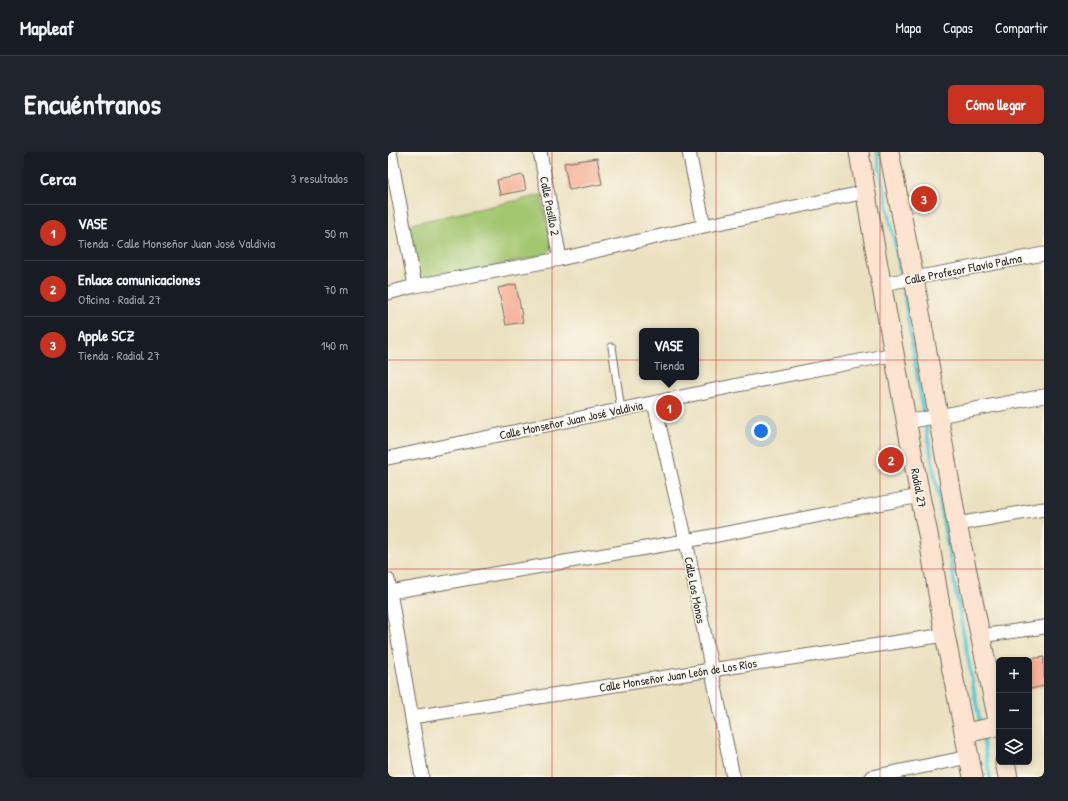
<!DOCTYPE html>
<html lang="es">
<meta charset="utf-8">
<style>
:root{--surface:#171b24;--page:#20242c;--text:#f1f3f6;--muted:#9ea1a6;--line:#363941;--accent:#c8321e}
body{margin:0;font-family:"Patrick Hand",sans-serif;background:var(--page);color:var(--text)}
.controls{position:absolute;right:12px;bottom:12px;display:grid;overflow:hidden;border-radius:6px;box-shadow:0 2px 6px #0003}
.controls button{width:36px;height:36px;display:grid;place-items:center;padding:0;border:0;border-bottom:1px solid var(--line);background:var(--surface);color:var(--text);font:20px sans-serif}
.you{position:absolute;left:373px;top:279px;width:14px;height:14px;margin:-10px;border:3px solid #fff;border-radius:50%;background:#1a73e8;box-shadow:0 0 0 6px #1a73e833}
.badge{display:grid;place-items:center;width:26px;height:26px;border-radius:50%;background:var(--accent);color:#fff;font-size:13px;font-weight:700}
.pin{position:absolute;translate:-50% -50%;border:2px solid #fff;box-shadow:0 1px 4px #0006}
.popup{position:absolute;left:251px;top:176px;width:60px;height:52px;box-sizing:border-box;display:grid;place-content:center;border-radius:6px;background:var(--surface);filter:drop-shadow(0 1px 3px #0005);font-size:13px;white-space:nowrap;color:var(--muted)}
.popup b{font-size:15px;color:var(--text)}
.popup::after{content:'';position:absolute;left:50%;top:100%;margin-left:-8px;border:8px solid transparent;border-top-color:var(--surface)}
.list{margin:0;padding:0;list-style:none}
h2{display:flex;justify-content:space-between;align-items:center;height:52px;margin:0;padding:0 16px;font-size:17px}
h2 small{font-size:13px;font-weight:400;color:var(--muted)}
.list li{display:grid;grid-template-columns:26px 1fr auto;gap:12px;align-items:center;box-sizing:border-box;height:56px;padding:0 16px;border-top:1px solid var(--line)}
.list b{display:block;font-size:15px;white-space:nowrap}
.list p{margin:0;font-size:13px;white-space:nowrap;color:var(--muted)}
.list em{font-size:13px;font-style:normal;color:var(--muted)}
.icon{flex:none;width:22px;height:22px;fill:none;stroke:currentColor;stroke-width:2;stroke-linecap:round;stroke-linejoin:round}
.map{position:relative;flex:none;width:656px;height:625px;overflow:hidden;border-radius:6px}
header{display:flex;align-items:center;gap:24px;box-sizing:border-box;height:56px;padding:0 20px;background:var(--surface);border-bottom:1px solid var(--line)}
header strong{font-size:19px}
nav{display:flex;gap:22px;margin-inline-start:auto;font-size:14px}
.intro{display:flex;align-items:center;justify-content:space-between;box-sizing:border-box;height:96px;padding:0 24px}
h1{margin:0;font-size:28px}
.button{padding:10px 18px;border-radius:6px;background:var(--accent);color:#fff;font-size:14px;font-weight:700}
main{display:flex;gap:24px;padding:0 24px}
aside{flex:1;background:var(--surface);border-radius:6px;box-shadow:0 2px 6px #0003}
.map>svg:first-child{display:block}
.green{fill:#a3c670;stroke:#67784e}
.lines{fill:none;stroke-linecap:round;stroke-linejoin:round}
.stream{stroke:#5bc8d3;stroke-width:4}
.building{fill:#f5ac93}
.lane-casing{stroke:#6e6b5f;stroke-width:9}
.street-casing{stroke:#6e6b5f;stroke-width:15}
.secondary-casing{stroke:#6e6b5f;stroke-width:21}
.lane{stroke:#fff;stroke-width:7}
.street{stroke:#fff;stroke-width:13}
.secondary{stroke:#fde4d1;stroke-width:19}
.grid{fill:none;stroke:#d62828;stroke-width:1;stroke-opacity:0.55}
.labels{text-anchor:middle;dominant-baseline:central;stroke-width:3;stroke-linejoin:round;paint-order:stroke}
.street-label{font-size:12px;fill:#2b2b2b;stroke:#fbf7ec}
</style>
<header>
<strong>Mapleaf</strong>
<nav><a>Mapa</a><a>Capas</a><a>Compartir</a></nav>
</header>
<div class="intro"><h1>Encuéntranos</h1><a class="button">Cómo llegar</a></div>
<main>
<aside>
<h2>Cerca<small>3 resultados</small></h2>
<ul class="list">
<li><span class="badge">1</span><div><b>VASE</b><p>Tienda · Calle Monseñor Juan José Valdivia</p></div><em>50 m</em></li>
<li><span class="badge">2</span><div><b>Enlace comunicaciones</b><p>Oficina · Radial 27</p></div><em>70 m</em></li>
<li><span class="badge">3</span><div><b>Apple SCZ</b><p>Tienda · Radial 27</p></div><em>140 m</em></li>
</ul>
</aside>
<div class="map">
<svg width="656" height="625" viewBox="0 0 656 625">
<rect width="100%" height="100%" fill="#fbf7ec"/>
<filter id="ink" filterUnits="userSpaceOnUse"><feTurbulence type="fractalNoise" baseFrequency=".025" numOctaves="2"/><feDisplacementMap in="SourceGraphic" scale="8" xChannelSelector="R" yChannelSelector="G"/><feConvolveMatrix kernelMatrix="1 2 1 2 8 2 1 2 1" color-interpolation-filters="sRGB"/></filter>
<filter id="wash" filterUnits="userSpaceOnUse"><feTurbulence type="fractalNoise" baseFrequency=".012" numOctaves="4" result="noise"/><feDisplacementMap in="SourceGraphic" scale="16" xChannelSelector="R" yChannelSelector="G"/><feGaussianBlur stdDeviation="0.9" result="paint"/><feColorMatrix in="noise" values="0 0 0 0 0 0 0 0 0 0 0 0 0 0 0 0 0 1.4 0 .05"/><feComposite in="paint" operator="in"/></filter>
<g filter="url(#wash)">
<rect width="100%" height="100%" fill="#ebe1c0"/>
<path class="green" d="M153,43L164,96L157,103L40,128L34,127L31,123L22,72Z"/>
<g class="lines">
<path class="stream" d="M489,0L513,124L533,247L592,572
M594,583L602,625"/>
</g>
<g id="blocks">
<path class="building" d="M209,6L214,32L181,38L176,11Z
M135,23L138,38L112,43L109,28Z
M128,132L135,170L118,173L110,136Z
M656,505V534L642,537L641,507Z"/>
</g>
</g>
<g filter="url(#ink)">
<use href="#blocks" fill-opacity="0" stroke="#6e6b5f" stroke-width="1"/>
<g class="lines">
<defs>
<path id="lane" d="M224,195L233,258"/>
<path id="street" d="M2,0L27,134
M152,0L172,107
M301,0L316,74
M494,132L656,102
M0,141L27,134L172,107L316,74L478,40
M266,251L298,389L345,625
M519,270L656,244
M0,306L389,225L507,202
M569,372L656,357
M0,428L34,625
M2,440L298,389L532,344
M592,484L656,475
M24,565L323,518L557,483
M484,625L581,605"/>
<path id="secondary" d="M471,0L489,108L532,344L540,382L557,483L585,625
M501,0L526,126L569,372L611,573
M577,581L611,574
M617,610L620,625"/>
</defs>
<use href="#lane" class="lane-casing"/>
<use href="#street" class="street-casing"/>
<use href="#secondary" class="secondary-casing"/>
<use href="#lane" class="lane"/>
<use href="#street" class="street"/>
<use href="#secondary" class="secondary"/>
</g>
</g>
<path class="grid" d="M164,0V625M328,0V625M492,0V625M0,208H656M0,417H656"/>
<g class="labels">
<g class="street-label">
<text transform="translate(162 54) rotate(79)">Calle Pasillo 2</text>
<text transform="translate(575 117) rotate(-11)">Calle Profesor Flavio Palma</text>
<text transform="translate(183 268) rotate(-12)">Calle Monseñor Juan José Valdivia</text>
<text transform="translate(531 336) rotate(79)">Radial 27</text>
<text transform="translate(307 438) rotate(79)">Calle Los Monos</text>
<text transform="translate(290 523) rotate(-9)">Calle Monseñor Juan León de Los Ríos</text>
</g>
</g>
</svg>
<div class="controls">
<button>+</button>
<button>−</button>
<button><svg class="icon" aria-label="layers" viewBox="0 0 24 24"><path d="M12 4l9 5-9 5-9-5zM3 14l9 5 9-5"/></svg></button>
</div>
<div class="you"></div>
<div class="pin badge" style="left:281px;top:256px">1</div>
<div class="popup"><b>VASE</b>Tienda</div>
<div class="pin badge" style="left:503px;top:308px">2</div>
<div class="pin badge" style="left:536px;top:47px">3</div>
</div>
</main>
